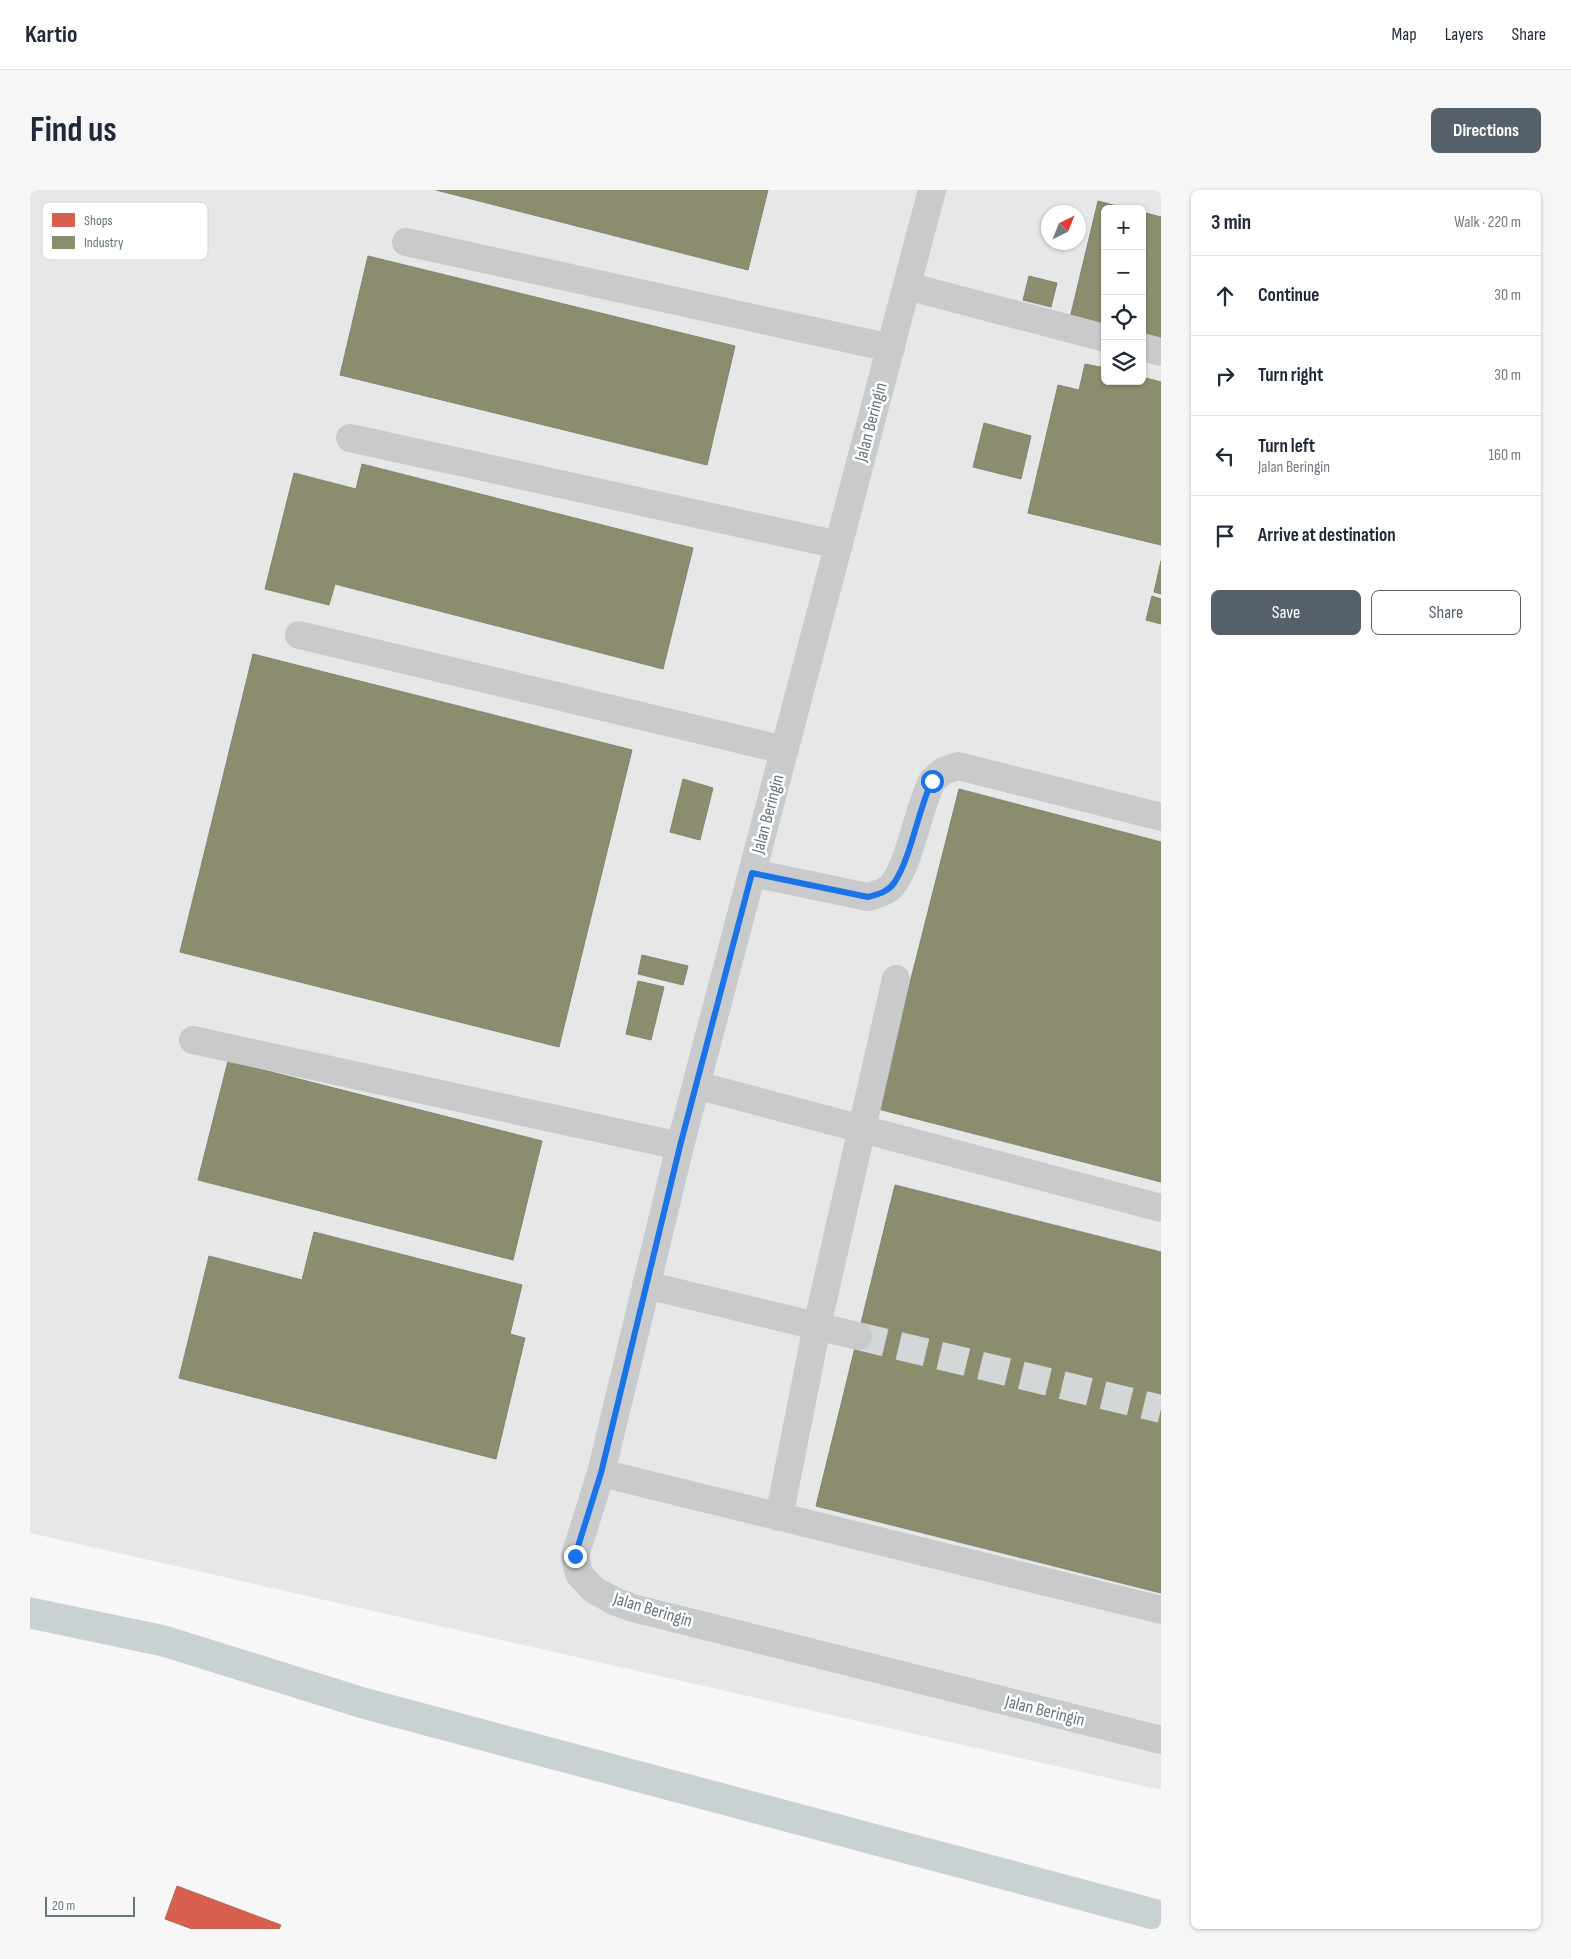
<!DOCTYPE html>
<meta charset="utf-8">
<style>
:root{--surface:#fff;--page:#f6f6f7;--text:#1f2937;--muted:#747a83;--line:#e0e1e3;--accent:#56606a}
body{margin:0;font-family:"Sofia Sans Condensed",sans-serif;background:var(--page);color:var(--text)}
.controls{position:absolute;right:15px;top:15px;display:grid;overflow:hidden;border-radius:8px;box-shadow:0 1px 4px #0004}
.controls button{width:45px;height:45px;display:grid;place-items:center;padding:0;border:0;border-bottom:1px solid var(--line);background:var(--surface);color:var(--text);font:25px sans-serif}
.compass{position:absolute;left:1011px;top:15px;width:45px;height:45px;border-radius:50%;background:var(--surface);box-shadow:0 1px 4px #0004;rotate:43deg}
.scale{position:absolute;left:15px;bottom:12px;width:90px;box-sizing:border-box;padding-left:5px;border:2px solid #66767d;border-top:0;font-size:14px;line-height:18px;white-space:nowrap;color:#66767d;-webkit-text-stroke:4px #fff;paint-order:stroke}
.stop{position:absolute;width:15px;height:15px;margin:-11px;border:4px solid #1a73e8;border-radius:50%;background:#fff}
.stop.end{background:#1a73e8;border-color:#fff;box-shadow:0 1px 5px #0008}
.list{margin:0;padding:0;list-style:none}
h2{display:flex;justify-content:space-between;align-items:center;height:65px;margin:0;padding:0 20px;font-size:21px}
h2 small{font-size:16px;font-weight:400;color:var(--muted)}
.list li{display:grid;grid-template-columns:32px 1fr auto;gap:15px;align-items:center;box-sizing:border-box;height:80px;padding:0 20px;border-top:1px solid var(--line)}
.list b{display:block;font-size:19px;white-space:nowrap}
.list p{margin:0;font-size:16px;white-space:nowrap;color:var(--muted)}
.list em{font-size:16px;font-style:normal;color:var(--muted)}
.actions{display:flex;gap:10px;padding:15px 20px}
.actions a{flex:1;padding:11px 0;border:1px solid var(--accent);border-radius:8px;text-align:center;font-size:18px;color:var(--accent)}
.actions .main{background:var(--accent);color:#fff}
.icon{flex:none;width:28px;height:28px;fill:none;stroke:currentColor;stroke-width:2;stroke-linecap:round;stroke-linejoin:round}
.map{position:relative;flex:none;width:1131px;height:1739px;overflow:hidden;border-radius:8px}
header{display:flex;align-items:center;gap:30px;box-sizing:border-box;height:70px;padding:0 25px;background:var(--surface);border-bottom:1px solid var(--line)}
header strong{font-size:24px}
nav{display:flex;gap:28px;margin-inline-start:auto;font-size:18px}
.intro{display:flex;align-items:center;justify-content:space-between;box-sizing:border-box;height:120px;padding:0 30px}
h1{margin:0;font-size:35px}
.button{padding:12px 22px;border-radius:8px;background:var(--accent);color:#fff;font-size:18px;font-weight:700}
main{display:flex;gap:30px;padding:0 30px}
aside{flex:1;background:var(--surface);border-radius:8px;box-shadow:0 1px 4px #0004}
.map>svg:first-child{display:block}
.built{fill:#e6e8e7;fill-rule:evenodd}
.shops{fill:#d6604d;stroke:#b4675b}
.industry{fill:#8c8c6e;stroke:#818572}
.lines{fill:none;stroke-linecap:round;stroke-linejoin:round}
.canal{stroke:#cad1d3;stroke-width:31}
.minor-tunnel{stroke:#d3d7d8;stroke-width:28;stroke-dasharray:28 14;stroke-linecap:butt}
.minor{stroke:#c8cacb;stroke-width:28}
.route{stroke:#1a73e8;stroke-width:6}
.labels{text-anchor:middle;dominant-baseline:central;stroke-width:5;stroke-linejoin:round;paint-order:stroke}
.street-label{font-size:18px;fill:#66767d;stroke:#fff}
.key{fill:#fff;stroke:#d1d6d8;stroke-width:1}
.key-label{font-size:14px;fill:#66767d}
</style>
<header>
<strong>Kartio</strong>
<nav><a>Map</a><a>Layers</a><a>Share</a></nav>
</header>
<div class="intro"><h1>Find us</h1><a class="button">Directions</a></div>
<main>
<div class="map">
<svg width="1131" height="1739" viewBox="0 0 1131 1739">
<rect width="100%" height="100%" fill="#f7f7f7"/>
<path class="built" d="M0,0H1131V1600L0,1343ZM1075,19H1112V191H1075ZM1018,22H1048V52H1018Z"/>
<path class="shops" d="M147,1696L251,1735L249,1739H162L135,1729Z"/>
<path class="industry" d="M406,0H738L718,80Z
M1068,11L1098,19H1075V137L1040,128Z
M1112,22L1131,27V151L1112,146Z
M338,66L705,156L677,275L310,185Z
M999,86L1027,93L1021,117L993,110Z
M1055,174L1075,178V191H1112V187L1131,192V355L998,323L1028,195L1049,200Z
M954,233L1001,246L991,289L943,277Z
M332,274L663,358L633,479L305,394L299,415L235,399L264,283L326,299Z
M1131,371V404L1124,402Z
M1122,406L1131,409V434L1116,430Z
M223,464L602,560L529,857L150,762Z
M653,589L683,598L670,650L640,642Z
M929,599L1131,652V992L848,919Z
M612,765L658,776L653,795L608,784Z
M608,791L634,797L621,850L596,844Z
M198,871L512,951L483,1070L168,990Z
M865,995L1131,1062V1403L786,1316Z
M284,1042L492,1095L480,1144L495,1148L466,1269L149,1188L179,1066L272,1090Z"/>
<g class="lines">
<path class="canal" d="M0,1423L134,1451L333,1513L1131,1726"/>
<path class="minor-tunnel" d="M828,1146L1131,1219"/>
<path class="minor" d="M902,0L650,956L571,1283L545,1366L549,1384L564,1400L586,1412L603,1418L1131,1550
M376,52L861,158
M877,96L1075,148
M1112,157L1131,162
M320,248L809,355
M269,445L755,560
M722,683L838,707C848,704 858,702 864,693C881,668 888,620 902,591L913,581L928,576L1131,627
M163,850L650,956
M666,895L1131,1018
M616,1095L828,1146
M571,1283L1131,1420
M749,1327L787,1136L866,789"/>
</g>
<g class="lines">
<path class="route" d="M545,1366L571,1283L650,956L722,683L838,707C848,704 858,702 864,693C881,668 888,620 902,591"/>
</g>
<g class="labels">
<g class="street-label">
<text transform="translate(841 232) rotate(-75)">Jalan Beringin</text>
<text transform="translate(738 624) rotate(-75)">Jalan Beringin</text>
<text transform="translate(623 1420) rotate(17)">Jalan Beringin</text>
<text transform="translate(1015 1521) rotate(14)">Jalan Beringin</text>
</g>
</g>
<rect x="12" y="12" width="166" height="58" rx="8" class="key"/>
<rect x="22" y="23" width="23" height="14" fill="#d6604d"/>
<rect x="22" y="46" width="23" height="13" fill="#8c8c6e"/>
<g class="key-label">
<text x="54" y="35">Shops</text>
<text x="54" y="57">Industry</text>
</g>
</svg>
<div class="controls">
<button>+</button>
<button>−</button>
<button><svg class="icon" aria-label="locate" viewBox="0 0 24 24"><circle cx="12" cy="12" r="6"/><path d="M12 2v4M12 18v4M2 12h4M18 12h4"/></svg></button>
<button><svg class="icon" aria-label="layers" viewBox="0 0 24 24"><path d="M12 4l9 5-9 5-9-5zM3 14l9 5 9-5"/></svg></button>
</div>
<svg class="compass" viewBox="-18 -18 36 36"><path d="M0-13l5 13h-10z" fill="#e53935"/><path d="M0 13l5-13h-10z" fill="#747a83"/></svg>
<div class="scale">20 m</div>
<div class="stop" style="left:902px;top:591px"></div>
<div class="stop end" style="left:545px;top:1366px"></div>
</div>
<aside>
<h2>3 min<small>Walk · 220 m</small></h2>
<ul class="list">
<li><svg class="icon" aria-label="ahead" viewBox="0 0 24 24"><path d="M12 20V5M6 11l6-6 6 6"/></svg><div><b>Continue</b></div><em>30 m</em></li>
<li><svg class="icon" aria-label="right" viewBox="0 0 24 24"><path d="M7 20v-9h11M14 6l5 5-5 5"/></svg><div><b>Turn right</b></div><em>30 m</em></li>
<li><svg class="icon" aria-label="left" viewBox="0 0 24 24"><path d="M17 20v-9H6M10 6l-5 5 5 5"/></svg><div><b>Turn left</b><p>Jalan Beringin</p></div><em>160 m</em></li>
<li><svg class="icon" aria-label="arrive" viewBox="0 0 24 24"><path d="M6 21V4h12l-3 4 3 4H6"/></svg><div><b>Arrive at destination</b></div></li>
</ul>
<div class="actions"><a class="main">Save</a><a>Share</a></div>
</aside>
</main>
